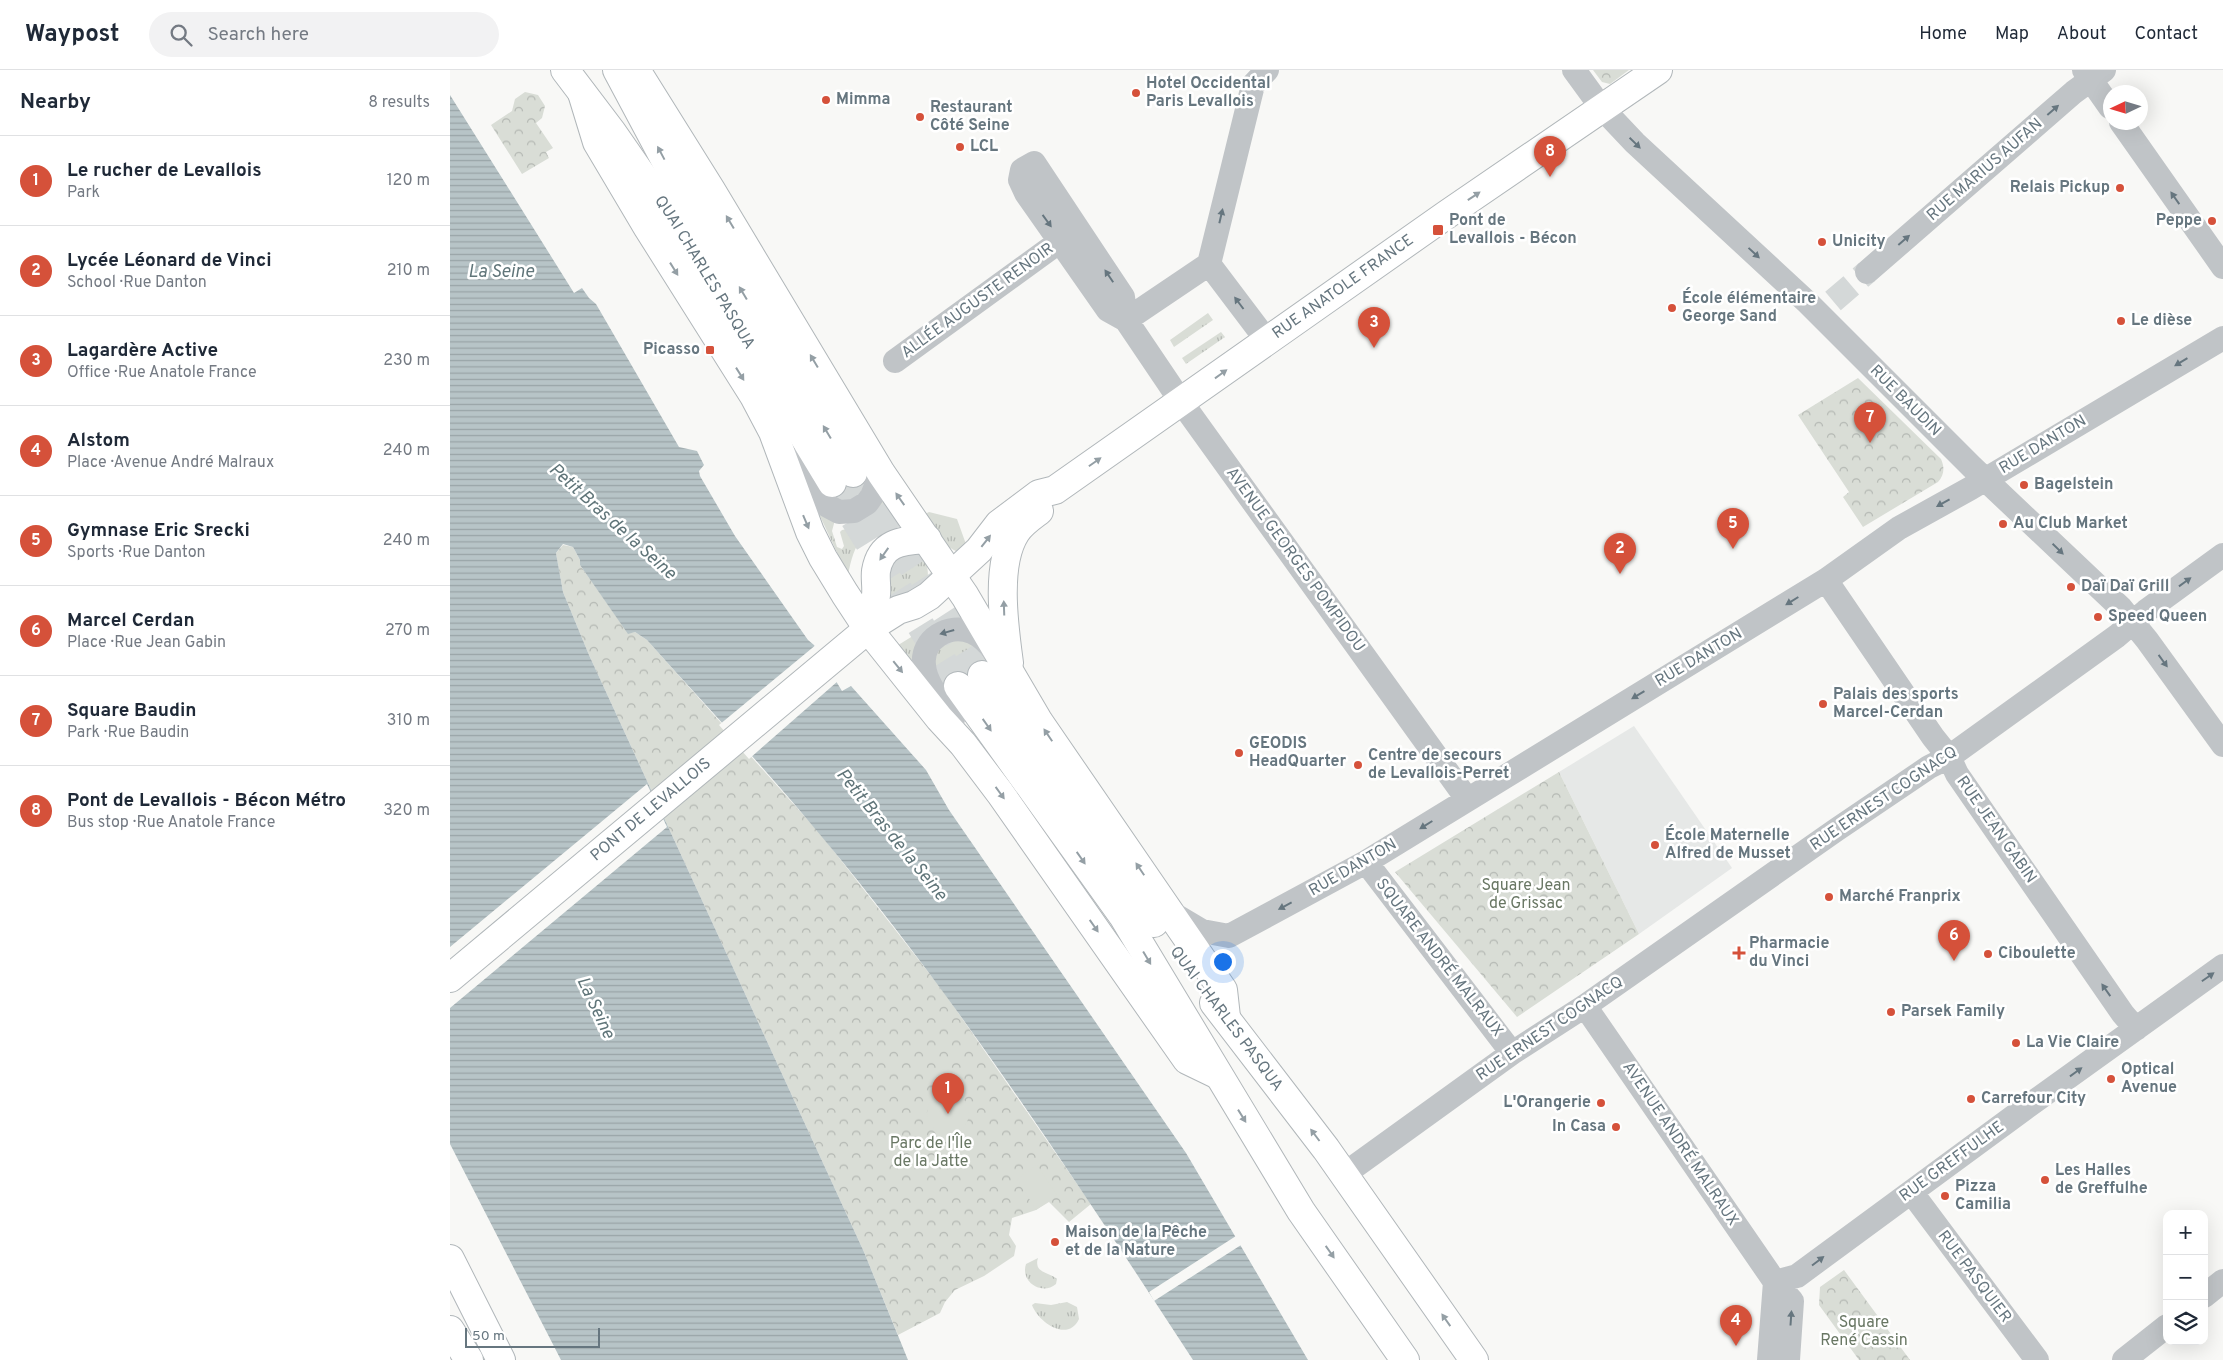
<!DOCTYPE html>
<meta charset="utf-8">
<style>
:root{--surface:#fff;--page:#f2f2f3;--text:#1f2937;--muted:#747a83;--line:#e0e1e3;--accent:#d5513a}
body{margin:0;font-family:Overpass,sans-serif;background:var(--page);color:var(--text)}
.controls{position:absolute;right:15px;bottom:15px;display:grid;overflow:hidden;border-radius:10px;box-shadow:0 5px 20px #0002}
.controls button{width:45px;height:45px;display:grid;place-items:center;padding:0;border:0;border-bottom:1px solid var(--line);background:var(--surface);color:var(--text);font:25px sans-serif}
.compass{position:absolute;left:1653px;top:15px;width:45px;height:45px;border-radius:50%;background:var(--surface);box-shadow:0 5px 20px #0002;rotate:266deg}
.scale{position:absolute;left:15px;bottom:12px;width:135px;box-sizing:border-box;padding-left:5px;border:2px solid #66767f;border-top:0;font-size:14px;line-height:18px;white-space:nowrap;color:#66767f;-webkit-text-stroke:4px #fff;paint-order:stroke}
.you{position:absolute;left:772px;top:891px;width:18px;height:18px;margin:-12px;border:4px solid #fff;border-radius:50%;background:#1a73e8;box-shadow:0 0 0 8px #1a73e833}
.badge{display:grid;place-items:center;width:32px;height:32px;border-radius:50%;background:var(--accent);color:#fff;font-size:16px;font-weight:700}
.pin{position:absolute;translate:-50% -41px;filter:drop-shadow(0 1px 2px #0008)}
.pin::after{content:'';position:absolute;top:26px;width:18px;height:15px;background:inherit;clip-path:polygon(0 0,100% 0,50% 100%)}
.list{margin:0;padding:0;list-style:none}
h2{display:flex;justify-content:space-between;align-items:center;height:65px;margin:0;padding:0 20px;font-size:21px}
h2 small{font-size:16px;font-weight:400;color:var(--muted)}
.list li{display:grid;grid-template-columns:32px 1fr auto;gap:15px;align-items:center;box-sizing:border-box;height:90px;padding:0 20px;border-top:1px solid var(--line)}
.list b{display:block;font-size:19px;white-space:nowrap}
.list p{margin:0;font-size:16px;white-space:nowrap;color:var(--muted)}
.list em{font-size:16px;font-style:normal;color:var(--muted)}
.icon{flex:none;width:28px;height:28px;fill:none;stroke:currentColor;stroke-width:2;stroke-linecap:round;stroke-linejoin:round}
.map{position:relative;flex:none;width:1773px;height:1290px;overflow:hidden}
header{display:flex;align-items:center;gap:30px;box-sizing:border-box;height:70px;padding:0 25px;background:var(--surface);border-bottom:1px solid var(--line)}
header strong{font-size:24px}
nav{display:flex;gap:28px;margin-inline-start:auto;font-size:18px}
.search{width:350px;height:45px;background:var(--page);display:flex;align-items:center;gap:12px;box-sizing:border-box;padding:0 18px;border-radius:28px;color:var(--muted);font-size:19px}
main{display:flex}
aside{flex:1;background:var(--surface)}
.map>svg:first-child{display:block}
.built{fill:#e6e8e7}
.grass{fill:url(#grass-tufts)}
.park{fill:url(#park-crowns)}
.garden{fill:#d9ddd6}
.water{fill:url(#water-rules)}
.pier{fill:#f8f8f6}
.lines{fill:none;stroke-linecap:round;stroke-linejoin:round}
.minor-tunnel{stroke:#d4d8d8;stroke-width:24;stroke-dasharray:24 12;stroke-linecap:butt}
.major-tunnel{stroke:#d4d8d8;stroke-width:28;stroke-dasharray:28 14;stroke-linecap:butt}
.major-casing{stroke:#b1b7ba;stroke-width:30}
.minor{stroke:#c0c4c7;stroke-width:24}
.major{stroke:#fff;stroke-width:28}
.oneway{fill:#66767f}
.oneway2{fill:#949fa5}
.poi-dot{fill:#d5513a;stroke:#fff;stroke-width:2}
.labels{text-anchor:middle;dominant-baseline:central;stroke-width:5;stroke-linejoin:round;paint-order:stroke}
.poi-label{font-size:16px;font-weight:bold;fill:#66767f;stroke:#fff;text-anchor:start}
.street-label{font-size:16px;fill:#66767f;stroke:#fff}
.park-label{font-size:16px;fill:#697764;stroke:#fff}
.water-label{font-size:18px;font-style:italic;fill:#607579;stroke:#fff}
</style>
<header>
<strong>Waypost</strong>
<div class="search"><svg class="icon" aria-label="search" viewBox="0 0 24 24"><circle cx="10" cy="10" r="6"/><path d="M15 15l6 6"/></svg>Search here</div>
<nav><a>Home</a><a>Map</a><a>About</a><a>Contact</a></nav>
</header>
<main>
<aside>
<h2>Nearby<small>8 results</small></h2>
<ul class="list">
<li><span class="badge">1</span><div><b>Le rucher de Levallois</b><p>Park</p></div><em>120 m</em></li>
<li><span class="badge">2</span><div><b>Lycée Léonard de Vinci</b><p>School · Rue Danton</p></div><em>210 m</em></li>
<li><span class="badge">3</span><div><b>Lagardère Active</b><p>Office · Rue Anatole France</p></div><em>230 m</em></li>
<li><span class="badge">4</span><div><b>Alstom</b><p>Place · Avenue André Malraux</p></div><em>240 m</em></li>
<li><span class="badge">5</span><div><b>Gymnase Eric Srecki</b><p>Sports · Rue Danton</p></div><em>240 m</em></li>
<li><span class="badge">6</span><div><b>Marcel Cerdan</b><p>Place · Rue Jean Gabin</p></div><em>270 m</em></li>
<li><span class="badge">7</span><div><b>Square Baudin</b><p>Park · Rue Baudin</p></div><em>310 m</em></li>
<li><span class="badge">8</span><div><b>Pont de Levallois - Bécon Métro</b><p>Bus stop · Rue Anatole France</p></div><em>320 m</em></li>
</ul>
</aside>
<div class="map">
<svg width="1773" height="1290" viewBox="0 0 1773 1290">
<defs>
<pattern id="grass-tufts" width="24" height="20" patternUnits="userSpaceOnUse" patternTransform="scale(1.25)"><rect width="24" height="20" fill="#d9ddd6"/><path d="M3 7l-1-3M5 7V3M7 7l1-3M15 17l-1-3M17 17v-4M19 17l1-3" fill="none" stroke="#b4b8b3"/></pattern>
<pattern id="park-crowns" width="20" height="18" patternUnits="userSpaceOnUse" patternTransform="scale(1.25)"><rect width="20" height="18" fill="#d9ddd6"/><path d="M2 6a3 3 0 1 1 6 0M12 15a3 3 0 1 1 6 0" fill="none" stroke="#b4b8b3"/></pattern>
<pattern id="water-rules" width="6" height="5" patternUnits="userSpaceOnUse" patternTransform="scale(1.25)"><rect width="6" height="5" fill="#b7c4c7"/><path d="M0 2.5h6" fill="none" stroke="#99a4a7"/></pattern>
</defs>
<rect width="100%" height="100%" fill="#f8f8f6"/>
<path class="built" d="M1184,656L1282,798L1189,864L1109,702Z"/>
<path class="grass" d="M758,243L763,250L724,277L720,270Z
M771,262L775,267L736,294L732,288Z
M418,398V420L392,435L367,410Z
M432,428L447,446C414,457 404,472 398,506L370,446L371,444L385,450L382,461L387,477L392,479L394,476L390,462L392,460L411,456L415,444Z
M479,442L507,449L517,477L509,482C492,477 483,458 475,444Z
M449,484C456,484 466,482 472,487C479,494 481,512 471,518C462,524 449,526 438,530L436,503Z
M508,534L517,549L466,600L445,577L500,543Z
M518,568L535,588L532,590C511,582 492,596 494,618L480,596L488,575Z
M588,1188C583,1203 599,1202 607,1209L606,1214C592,1226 570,1212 576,1194Z
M617,1232L627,1237L629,1249C618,1273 588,1252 582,1235L585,1233L601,1235Z"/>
<path class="park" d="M1143,0H1179L1160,14L1152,12Z
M75,22L88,25L95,36L92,48L86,53L103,78L96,82L99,88L72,104L41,55L62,41L65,29Z
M1408,308L1491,389C1495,398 1494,405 1488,412L1413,457L1393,427L1399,422L1348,345Z
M113,475L123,477L130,490V495L178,563L185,562L197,570L372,766L493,921L641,1134L619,1152L599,1132L586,1140L562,1148L559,1165L566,1176L564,1186L534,1206L505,1220L495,1232L490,1243L448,1265L414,1182L139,585L113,522L106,483Z
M1109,702L1189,864L1067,947L945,802Z
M1394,1200L1460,1290H1409L1369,1235L1370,1217Z"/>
<path class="garden" d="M477 1043a21 21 0 1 1 42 0a21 21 0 1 1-42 0Z
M587,1095L607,1125L586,1140L567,1109Z"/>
<path class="water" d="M0,25L124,223L132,218L139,228L146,234L229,377L247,381L254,395L249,401L250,406L285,466L358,570L364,575L392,621L401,616L476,700L499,740L736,1083L858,1290H743C626,1111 509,931 372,767C316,699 255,635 197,570L185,562L178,564L130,495V490L123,477L113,474L106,483L113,522L139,585L414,1182L458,1290H111L0,1074Z"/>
<path class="pier" d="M367,574L388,611L299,689L269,655Z
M197,714L217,757L0,938V877Z
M786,1166L791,1175L704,1231L699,1222Z"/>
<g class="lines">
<path class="minor-tunnel" d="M1383,231L1417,202"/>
<path class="major-tunnel" d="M403,403L532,605
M382,413L508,616"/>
<defs>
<g id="major">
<path id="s1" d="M115,0L162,62L221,147L382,413"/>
<path d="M167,0L238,133L403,403"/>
<path d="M186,0L261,120L431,403L515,526L589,652L773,920L776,947"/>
<path d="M132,23L147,72L198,158L304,326L323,362L360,462L373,488L395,524L418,559L489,648L513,674L550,723L737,990L766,1004"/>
<path d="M418,559C420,548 425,536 426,525C427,517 425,509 426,501C431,471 453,471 477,469"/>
<path d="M559,593C554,556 545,494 566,462C572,453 581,447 589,441"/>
<path d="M532,605L704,853"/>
<path d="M508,616L673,846L851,1141L955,1290"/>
<path id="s2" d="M0,908L418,559L448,540L464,535L479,526L529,480L549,454L589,424L605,420L996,145L1208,0"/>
<path d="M764,933L876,1079L1024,1290"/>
<path d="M0,1189L51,1290"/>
<path d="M0,1260L19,1290"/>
</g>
</defs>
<use href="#major" class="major-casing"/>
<path class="minor" d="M1124,0L1151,37L1185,73L1358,233L1522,397L1671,538L1697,570L1773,675
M1634,0L1660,37
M1671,52L1773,197
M759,194L803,15L817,0
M759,194L818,272
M1417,202L1624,22L1654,0
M676,250L658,240L576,123L570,110L572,100L584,93L673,227L676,250L732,333L1017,729
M676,250L759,194
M445,291L624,161
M333,388L347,393L374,434L389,442L404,441L417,433L422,426L431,403
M1376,510L1483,667L1499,687L1507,704L1673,944L1686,959
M503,649C493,633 475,614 474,595C471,569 499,553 522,562C531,566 539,574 545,582
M916,792L1062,983
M720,842L752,861L779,866L916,792L1376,510L1449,458L1521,418L1773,268
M1135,936L1325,1212L1342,1231L1338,1290
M893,1105L1062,983L1135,936L1386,760L1479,697L1499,687L1667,566L1696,541L1773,485
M1462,1123L1587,1290
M1325,1212L1347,1206L1574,1039L1773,896
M1754,1226L1773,1211
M1319,1290L1325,1212
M1674,1290L1717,1256"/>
<use href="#major" class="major"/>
</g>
<defs><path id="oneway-solid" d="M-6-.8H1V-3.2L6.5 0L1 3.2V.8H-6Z" transform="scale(1.25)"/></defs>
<g class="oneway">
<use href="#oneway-solid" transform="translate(1603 40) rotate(-41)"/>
<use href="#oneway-solid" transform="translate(1185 73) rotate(44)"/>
<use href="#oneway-solid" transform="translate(1725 128) rotate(-125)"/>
<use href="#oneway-solid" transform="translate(771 146) rotate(-77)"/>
<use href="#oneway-solid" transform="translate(597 151) rotate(54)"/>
<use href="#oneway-solid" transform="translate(1454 170) rotate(-41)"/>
<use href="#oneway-solid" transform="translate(1304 183) rotate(43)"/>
<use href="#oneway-solid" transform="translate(659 206) rotate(-124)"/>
<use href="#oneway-solid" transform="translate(789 233) rotate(-127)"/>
<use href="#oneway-solid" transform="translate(1731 292) rotate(149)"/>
<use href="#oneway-solid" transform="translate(1493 433) rotate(151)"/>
<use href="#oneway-solid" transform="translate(1608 479) rotate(44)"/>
<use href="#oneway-solid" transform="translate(1735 512) rotate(-36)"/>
<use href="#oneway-solid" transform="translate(1342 531) rotate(148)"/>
<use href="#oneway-solid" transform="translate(497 562) rotate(164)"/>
<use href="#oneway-solid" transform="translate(1713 591) rotate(54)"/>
<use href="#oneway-solid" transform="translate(1188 625) rotate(149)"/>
<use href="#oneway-solid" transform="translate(976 755) rotate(148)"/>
<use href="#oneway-solid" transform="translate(835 836) rotate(152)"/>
<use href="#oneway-solid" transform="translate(1758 907) rotate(-35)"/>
<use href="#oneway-solid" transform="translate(1656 920) rotate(-125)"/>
<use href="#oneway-solid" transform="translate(1626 1002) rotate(-36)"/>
<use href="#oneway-solid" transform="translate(1368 1191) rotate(-37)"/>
<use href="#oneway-solid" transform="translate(1341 1248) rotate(-86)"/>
</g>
<g class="oneway2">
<use href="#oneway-solid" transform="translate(211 83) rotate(-118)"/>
<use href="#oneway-solid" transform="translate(1024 126) rotate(-34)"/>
<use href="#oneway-solid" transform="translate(280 152) rotate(-121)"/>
<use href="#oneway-solid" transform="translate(224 199) rotate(58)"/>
<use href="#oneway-solid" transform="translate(293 223) rotate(-121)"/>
<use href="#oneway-solid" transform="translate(364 291) rotate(-121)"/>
<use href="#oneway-solid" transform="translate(290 304) rotate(58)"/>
<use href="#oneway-solid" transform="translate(771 304) rotate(-36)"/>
<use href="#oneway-solid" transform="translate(377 362) rotate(-121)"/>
<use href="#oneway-solid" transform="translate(645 392) rotate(-35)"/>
<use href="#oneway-solid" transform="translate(450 429) rotate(-125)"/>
<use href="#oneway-solid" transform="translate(356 452) rotate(67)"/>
<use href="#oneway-solid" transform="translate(536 471) rotate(-52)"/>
<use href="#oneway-solid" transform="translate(434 484) rotate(125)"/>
<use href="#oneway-solid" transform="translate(554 538) rotate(-92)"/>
<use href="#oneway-solid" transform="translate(448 597) rotate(51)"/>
<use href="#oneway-solid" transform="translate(537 655) rotate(55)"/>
<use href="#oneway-solid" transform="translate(598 665) rotate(-124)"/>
<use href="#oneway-solid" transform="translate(550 723) rotate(54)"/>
<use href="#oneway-solid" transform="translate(631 788) rotate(55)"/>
<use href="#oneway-solid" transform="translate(690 799) rotate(-124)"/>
<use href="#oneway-solid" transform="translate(644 856) rotate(55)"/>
<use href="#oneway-solid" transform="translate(697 888) rotate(59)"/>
<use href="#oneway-solid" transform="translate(792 1046) rotate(58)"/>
<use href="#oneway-solid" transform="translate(865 1065) rotate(-127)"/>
<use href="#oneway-solid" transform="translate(880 1182) rotate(55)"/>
<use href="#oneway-solid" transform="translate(996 1250) rotate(-125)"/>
</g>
<g class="poi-dot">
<circle cx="686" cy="23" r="5"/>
<circle cx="376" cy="30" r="5"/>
<circle cx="470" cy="47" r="5"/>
<circle cx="510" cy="77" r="5"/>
<circle cx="1670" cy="118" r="5"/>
<circle cx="1762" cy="151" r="5"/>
<rect x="982" y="154" width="12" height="12" rx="2.5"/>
<circle cx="1372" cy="172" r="5"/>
<circle cx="1222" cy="238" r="5"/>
<circle cx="1671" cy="251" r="5"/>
<rect x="255" y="275" width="10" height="10" rx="2.5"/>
<circle cx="1574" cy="415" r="5"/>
<circle cx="1553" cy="454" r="5"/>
<circle cx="1621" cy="517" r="5"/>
<circle cx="1648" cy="547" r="5"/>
<circle cx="1373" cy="634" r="5"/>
<circle cx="789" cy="683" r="5"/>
<circle cx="908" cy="695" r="5"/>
<circle cx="1205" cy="775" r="5"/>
<circle cx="1379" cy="827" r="5"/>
<path d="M1286.5 875.5h5v5h5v5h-5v5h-5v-5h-5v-5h5z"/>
<circle cx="1538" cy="884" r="5"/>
<circle cx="1441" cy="942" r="5"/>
<circle cx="1566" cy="973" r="5"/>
<circle cx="1661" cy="1009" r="5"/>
<circle cx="1521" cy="1029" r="5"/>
<circle cx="1151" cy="1033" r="5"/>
<circle cx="1166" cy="1057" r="5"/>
<circle cx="1595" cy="1110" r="5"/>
<circle cx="1495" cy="1126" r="5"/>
<circle cx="605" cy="1172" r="5"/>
</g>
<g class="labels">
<g class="poi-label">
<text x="696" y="14">Hotel Occidental<tspan x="696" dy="18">Paris Levallois</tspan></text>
<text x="386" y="30">Mimma</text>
<text x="480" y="38">Restaurant<tspan x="480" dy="18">Côté Seine</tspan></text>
<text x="520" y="77">LCL</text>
<text x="1660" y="118" text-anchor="end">Relais Pickup</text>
<text x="999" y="151">Pont de<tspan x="999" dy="18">Levallois - Bécon</tspan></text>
<text x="1752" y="151" text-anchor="end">Peppe</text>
<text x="1382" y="172">Unicity</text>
<text x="1232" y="229">École élémentaire<tspan x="1232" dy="18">George Sand</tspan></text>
<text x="1681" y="251">Le dièse</text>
<text x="250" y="280" text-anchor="end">Picasso</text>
<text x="1584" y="415">Bagelstein</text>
<text x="1563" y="454">Au Club Market</text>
<text x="1631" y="517">Daï Daï Grill</text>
<text x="1658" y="547">Speed Queen</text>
<text x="1383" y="625">Palais des sports<tspan x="1383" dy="18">Marcel-Cerdan</tspan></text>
<text x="799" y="674">GEODIS<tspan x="799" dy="18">HeadQuarter</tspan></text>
<text x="918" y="686">Centre de secours<tspan x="918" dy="18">de Levallois-Perret</tspan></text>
<text x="1215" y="766">École Maternelle<tspan x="1215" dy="18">Alfred de Musset</tspan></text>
<text x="1389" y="827">Marché Franprix</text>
<text x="1299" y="874">Pharmacie<tspan x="1299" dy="18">du Vinci</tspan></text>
<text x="1548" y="884">Ciboulette</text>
<text x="1451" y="942">Parsek Family</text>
<text x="1576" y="973">La Vie Claire</text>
<text x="1671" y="1000">Optical<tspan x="1671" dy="18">Avenue</tspan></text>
<text x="1531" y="1029">Carrefour City</text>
<text x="1141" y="1033" text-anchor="end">L'Orangerie</text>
<text x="1156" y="1057" text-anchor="end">In Casa</text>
<text x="1605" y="1101">Les Halles<tspan x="1605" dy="18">de Greffulhe</tspan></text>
<text x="1505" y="1117">Pizza<tspan x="1505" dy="18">Camilia</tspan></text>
<text x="615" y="1163">Maison de la Pêche<tspan x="615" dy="18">et de la Nature</tspan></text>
</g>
<g class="street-label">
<text transform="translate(1535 100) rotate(-41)">RUE MARIUS AUFAN</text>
<text stroke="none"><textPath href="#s1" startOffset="246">QUAI CHARLES PASQUA</textPath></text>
<text stroke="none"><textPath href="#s2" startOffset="1134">RUE ANATOLE FRANCE</textPath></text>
<text transform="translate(528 231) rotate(-36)">ALLÉE AUGUSTE RENOIR</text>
<text transform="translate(1455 331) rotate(45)">RUE BAUDIN</text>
<text transform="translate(1593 375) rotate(-31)">RUE DANTON</text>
<text transform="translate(845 490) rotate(54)">AVENUE GEORGES POMPIDOU</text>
<text transform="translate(1249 588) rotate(-31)">RUE DANTON</text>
<text transform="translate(1434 729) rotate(-34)">RUE ERNEST COGNACQ</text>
<text stroke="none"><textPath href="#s2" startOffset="262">PONT DE LEVALLOIS</textPath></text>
<text transform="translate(1546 760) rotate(55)">RUE JEAN GABIN</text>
<text transform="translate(903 798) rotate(-30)">RUE DANTON</text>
<text transform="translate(989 888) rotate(52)">SQUARE ANDRÉ MALRAUX</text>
<text transform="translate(776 949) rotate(53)">QUAI CHARLES PASQUA</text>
<text transform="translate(1100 959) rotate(-34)">RUE ERNEST COGNACQ</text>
<text transform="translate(1230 1074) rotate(56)">AVENUE ANDRÉ MALRAUX</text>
<text transform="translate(1502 1092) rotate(-36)">RUE GREFFULHE</text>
<text transform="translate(1524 1207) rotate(53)">RUE PASQUIER</text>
</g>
<g class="park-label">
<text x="1076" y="816">Square Jean<tspan x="1076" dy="18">de Grissac</tspan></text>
<text x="481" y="1074">Parc de l'Île<tspan x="481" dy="18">de la Jatte</tspan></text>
<text x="1414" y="1253">Square<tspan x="1414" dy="18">René Cassin</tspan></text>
</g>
<g class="water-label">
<text x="51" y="202">La Seine</text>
<text transform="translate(162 452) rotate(42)">Petit Bras de la Seine</text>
<text transform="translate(441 765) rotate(51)">Petit Bras de la Seine</text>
<text transform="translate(145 938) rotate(65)">La Seine</text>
</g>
</g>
</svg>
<div class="controls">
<button>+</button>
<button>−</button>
<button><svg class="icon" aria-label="layers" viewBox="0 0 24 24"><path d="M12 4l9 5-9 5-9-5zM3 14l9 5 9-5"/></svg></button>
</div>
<svg class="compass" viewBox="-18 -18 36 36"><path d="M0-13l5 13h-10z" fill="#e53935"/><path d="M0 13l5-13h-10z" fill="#747a83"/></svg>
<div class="scale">50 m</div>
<div class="you"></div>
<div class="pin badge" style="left:498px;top:1044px">1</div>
<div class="pin badge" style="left:1170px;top:504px">2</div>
<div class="pin badge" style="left:924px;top:278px">3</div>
<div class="pin badge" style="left:1286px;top:1276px">4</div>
<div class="pin badge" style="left:1283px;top:479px">5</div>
<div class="pin badge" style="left:1504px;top:891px">6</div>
<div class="pin badge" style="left:1420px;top:373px">7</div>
<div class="pin badge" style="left:1100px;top:107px">8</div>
</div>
</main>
